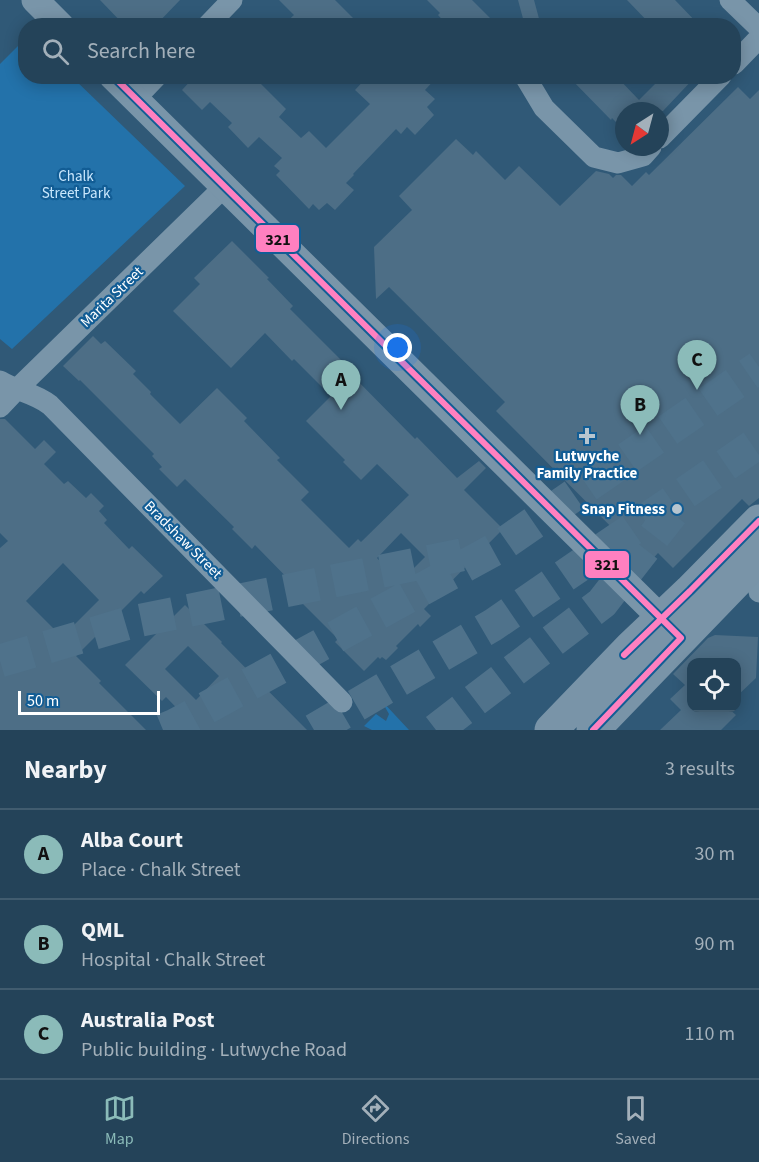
<!DOCTYPE html>
<meta charset="utf-8">
<style>
:root{--surface:#244359;--page:#304e62;--text:#f1f3f6;--muted:#a3b0ba;--line:#415c6f;--accent:#8bbbb9}
body{margin:0;font-family:"Source Sans 3",sans-serif;background:var(--page);color:var(--text)}
.controls{position:absolute;right:18px;bottom:18px;display:grid;overflow:hidden;border-radius:12px;box-shadow:0 3px 15px #0003}
.controls button{width:54px;height:54px;display:grid;place-items:center;padding:0;border:0;border-bottom:2px solid var(--line);background:var(--surface);color:var(--text);font:30px sans-serif}
.compass{position:absolute;left:615px;top:102px;width:54px;height:54px;border-radius:50%;background:var(--surface);box-shadow:0 3px 15px #0003;rotate:216deg}
.scale{position:absolute;left:18px;bottom:15px;width:142px;box-sizing:border-box;padding-left:6px;border:3px solid #fff;border-top:0;font-size:16px;line-height:21px;white-space:nowrap;color:#fff;-webkit-text-stroke:4px #125d95;paint-order:stroke}
.you{position:absolute;left:398px;top:348px;width:21px;height:21px;margin:-15px;border:4px solid #fff;border-radius:50%;background:#1a73e8;box-shadow:0 0 0 9px #1a73e833}
.badge{display:grid;place-items:center;width:39px;height:39px;border-radius:50%;background:var(--accent);color:#111;font-size:20px;font-weight:700}
.pin{position:absolute;translate:-50% -50px;filter:drop-shadow(0 2px 3px #0008)}
.pin::after{content:'';position:absolute;top:32px;width:21px;height:18px;background:inherit;clip-path:polygon(0 0,100% 0,50% 100%)}
.list{margin:0;padding:0;list-style:none}
h2{display:flex;justify-content:space-between;align-items:center;height:78px;margin:0;padding:0 24px;font-size:26px}
h2 small{font-size:20px;font-weight:400;color:var(--muted)}
.list li{display:grid;grid-template-columns:39px 1fr auto;gap:18px;align-items:center;box-sizing:border-box;height:90px;padding:0 24px;border-top:2px solid var(--line)}
.list b{display:block;font-size:22px;white-space:nowrap}
.list p{margin:0;font-size:20px;white-space:nowrap;color:var(--muted)}
.list em{font-size:20px;font-style:normal;color:var(--muted)}
.icon{flex:none;width:33px;height:33px;fill:none;stroke:currentColor;stroke-width:2;stroke-linecap:round;stroke-linejoin:round}
.map{position:relative;flex:none;width:759px;height:730px;overflow:hidden}
.search{position:absolute;background:var(--surface);box-shadow:0 3px 15px #0003;left:18px;right:18px;top:18px;height:66px;display:flex;align-items:center;gap:15px;box-sizing:border-box;padding:0 21px;border-radius:24px;color:var(--muted);font-size:22px}
.sheet{height:348px;background:var(--surface)}
nav{display:flex;justify-content:space-around;align-items:center;box-sizing:border-box;height:84px;border-top:2px solid var(--line);background:var(--surface);font-size:16px;color:var(--muted)}
nav a{display:grid;justify-items:center;gap:3px}
nav .on{color:var(--accent)}
.map>svg:first-child{display:block}
.green{fill:#2372aa}
.building{fill:#4d6e86;fill-rule:evenodd}
.lines{fill:none;stroke-linecap:round;stroke-linejoin:round}
.motorway-tunnel{stroke:#4f728b;stroke-width:33;stroke-dasharray:33 16;stroke-linecap:butt}
.minor{stroke:#7995a9;stroke-width:21}
.tertiary{stroke:#7995a9;stroke-width:27}
.trunk{stroke:#7994a8;stroke-width:33}
.bus-1-casing{stroke:#125d95;stroke-width:10}
.bus-1{stroke:#ff80c0;stroke-width:6}
.poi-dot{fill:#b7c5cf;stroke:#125d95;stroke-width:2}
.labels{text-anchor:middle;dominant-baseline:central;stroke-width:4.5;stroke-linejoin:round;paint-order:stroke}
.park-label{font-size:15px;fill:#c9e7fd;stroke:#125d95}
.street-label{font-size:15px;fill:#fff;stroke:#125d95}
.poi-label{font-size:15px;font-weight:bold;fill:#fff;stroke:#125d95}
.line-badge{stroke:#125d95;stroke-width:2}
.pale-badge-label{font-size:16px;text-anchor:middle;font-weight:bold;fill:#111}
</style>
<div class="map">
<svg width="759" height="730" viewBox="0 0 759 730">
<rect width="100%" height="100%" fill="#305977"/>
<path class="green" d="M25,39L26,76L72,77L185,186L12,349L0,339V64Z
M381,700L409,730H372L364,726L376,714L386,721L389,714Z"/>
<path class="building" d="M100,0H180L155,26H125Z
M279,0H335L361,26H282L294,15Z
M427,0H472L498,26H448L438,15L440,13Z
M518,0H534L541,26H525Z
M627,0H675L700,26H652Z
M195,76H253L286,109L279,117L301,138L309,131L326,148L370,104L355,90L368,76H438L425,90L435,99L427,107L434,115L415,135L407,127L401,134L396,129L353,174L354,175L346,183L354,190L335,210L327,203L319,210L313,204L309,209L276,175L280,171L274,166L282,158L259,137L248,148L228,127L232,123L210,102L202,110L182,90Z
M568,76H616L639,100L663,76H696L663,111H624V130L612,118L611,120Z
M738,87L750,99L759,90V498L749,506L742,499L673,568L658,553L648,564L496,411L505,402L389,287L376,299L374,247L412,210L399,196L456,139L473,155L476,151L505,180L519,166L560,206L596,171L609,174L613,178L616,175H621L632,186L646,172L649,175Z
M232,241L269,278L267,279L293,306L290,309L344,363L342,365L415,439L417,437L457,478L479,461L486,468L464,490L503,529L424,609L431,616L420,627L418,624L396,646L398,648L386,660L382,657L380,659L378,657L364,671L335,642L338,639L298,599L303,594L255,545L252,549L232,529L234,527L185,479L177,487L159,469L162,467L152,456L154,454L80,380L79,381L63,366L93,336L101,344L105,341L136,371L133,374L151,392L150,394L180,424L217,388L247,418L244,421L280,458L277,460L309,492L301,500L349,548L358,539L361,542L409,495L377,464L361,480L343,462L345,460L306,421L331,396L294,359L292,361L265,333L231,368L173,311L200,284L194,278ZM401,533L425,557L400,582L377,558Z
M0,419H5L35,449L44,440L56,452L44,464L64,484L68,481L86,498L91,493L104,506L99,511L107,520L104,523L129,549L132,546L163,576L144,594L141,591L76,656L101,681L99,683L146,730H0V548L8,541L0,533ZM63,563L99,600L62,637L26,601Z
M185,605L222,642L221,643L307,730H198L166,697L162,701L125,665ZM188,646L219,676L196,700L165,669Z
M715,635L758,637L756,678L736,697V663H692V708H728L736,715L721,730H660L681,710L670,699L685,685L673,674L708,638Z"/>
<g class="lines">
<path class="motorway-tunnel" d="M0,661L132,622L466,554
M163,730L175,725L499,547L759,367
M314,730L493,625L759,442
M436,730L602,603L672,513"/>
<path class="minor" d="M730,0L759,28
M207,26L232,0
M734,64L759,38
M526,78L544,108L594,157L618,163L643,156L651,147
M135,99L157,76
M660,138L721,76
M0,381C16,391 35,393 50,405L342,702
M0,407L17,389L224,187
M757,560L759,592"/>
<path class="tertiary" d="M35,0L61,26
M112,76L676,633"/>
<path class="trunk" d="M551,730L631,647L690,591L759,521
M593,730L759,558"/>
<defs>
<path id="bus-1" d="M113,76L681,638L593,730
M624,655L690,591L759,521"/>
</defs>
<use href="#bus-1" class="bus-1-casing"/>
<use href="#bus-1" class="bus-1"/>
</g>
<g class="poi-dot">
<path d="M584 427h6v6h6v6h-6v6h-6v-6h-6v-6h6z"/>
<circle cx="677" cy="509" r="6"/>
</g>
<g class="labels">
<g class="park-label">
<text x="76" y="176">Chalk<tspan x="76" dy="17">Street Park</tspan></text>
</g>
<g class="street-label">
<text transform="translate(112 297) rotate(-44)">Marita Street</text>
<text transform="translate(183 540) rotate(45)">Bradshaw Street</text>
</g>
<g class="poi-label">
<text x="587" y="456">Lutwyche<tspan x="587" dy="17">Family Practice</tspan></text>
<text x="665" y="509" text-anchor="end">Snap Fitness</text>
</g>
</g>
<g class="line-badge">
<rect x="255" y="224" width="45" height="29" rx="6" fill="#ff80c0"/>
<rect x="584" y="550" width="46" height="29" rx="6" fill="#ff80c0"/>
</g>
<g class="pale-badge-label">
<text x="278" y="245">321</text>
<text x="607" y="570">321</text>
</g>
</svg>
<div class="controls">
<button><svg class="icon" aria-label="locate" viewBox="0 0 24 24"><circle cx="12" cy="12" r="6"/><path d="M12 2v4M12 18v4M2 12h4M18 12h4"/></svg></button>
</div>
<svg class="compass" viewBox="-18 -18 36 36"><path d="M0-13l5 13h-10z" fill="#e53935"/><path d="M0 13l5-13h-10z" fill="#a3b0ba"/></svg>
<div class="scale">50 m</div>
<div class="you"></div>
<div class="pin badge" style="left:341px;top:410px">A</div>
<div class="pin badge" style="left:640px;top:435px">B</div>
<div class="pin badge" style="left:697px;top:390px">C</div>
<div class="search"><svg class="icon" aria-label="search" viewBox="0 0 24 24"><circle cx="10" cy="10" r="6"/><path d="M15 15l6 6"/></svg>Search here</div>
</div>
<section class="sheet">
<h2>Nearby<small>3 results</small></h2>
<ul class="list">
<li><span class="badge">A</span><div><b>Alba Court</b><p>Place · Chalk Street</p></div><em>30 m</em></li>
<li><span class="badge">B</span><div><b>QML</b><p>Hospital · Chalk Street</p></div><em>90 m</em></li>
<li><span class="badge">C</span><div><b>Australia Post</b><p>Public building · Lutwyche Road</p></div><em>110 m</em></li>
</ul>
</section>
<nav>
<a class="on"><svg class="icon" aria-label="map" viewBox="0 0 24 24"><path d="M3 6l6-2 6 2 6-2v14l-6 2-6-2-6 2zM9 4v14M15 6v14"/></svg>Map</a>
<a><svg class="icon" aria-label="directions" viewBox="0 0 24 24"><path d="M12 3l9 9-9 9-9-9zM9 14v-3h6M13 9l2 2-2 2"/></svg>Directions</a>
<a><svg class="icon" aria-label="saved" viewBox="0 0 24 24"><path d="M7 4h10v16l-5-4-5 4z"/></svg>Saved</a>
</nav>
